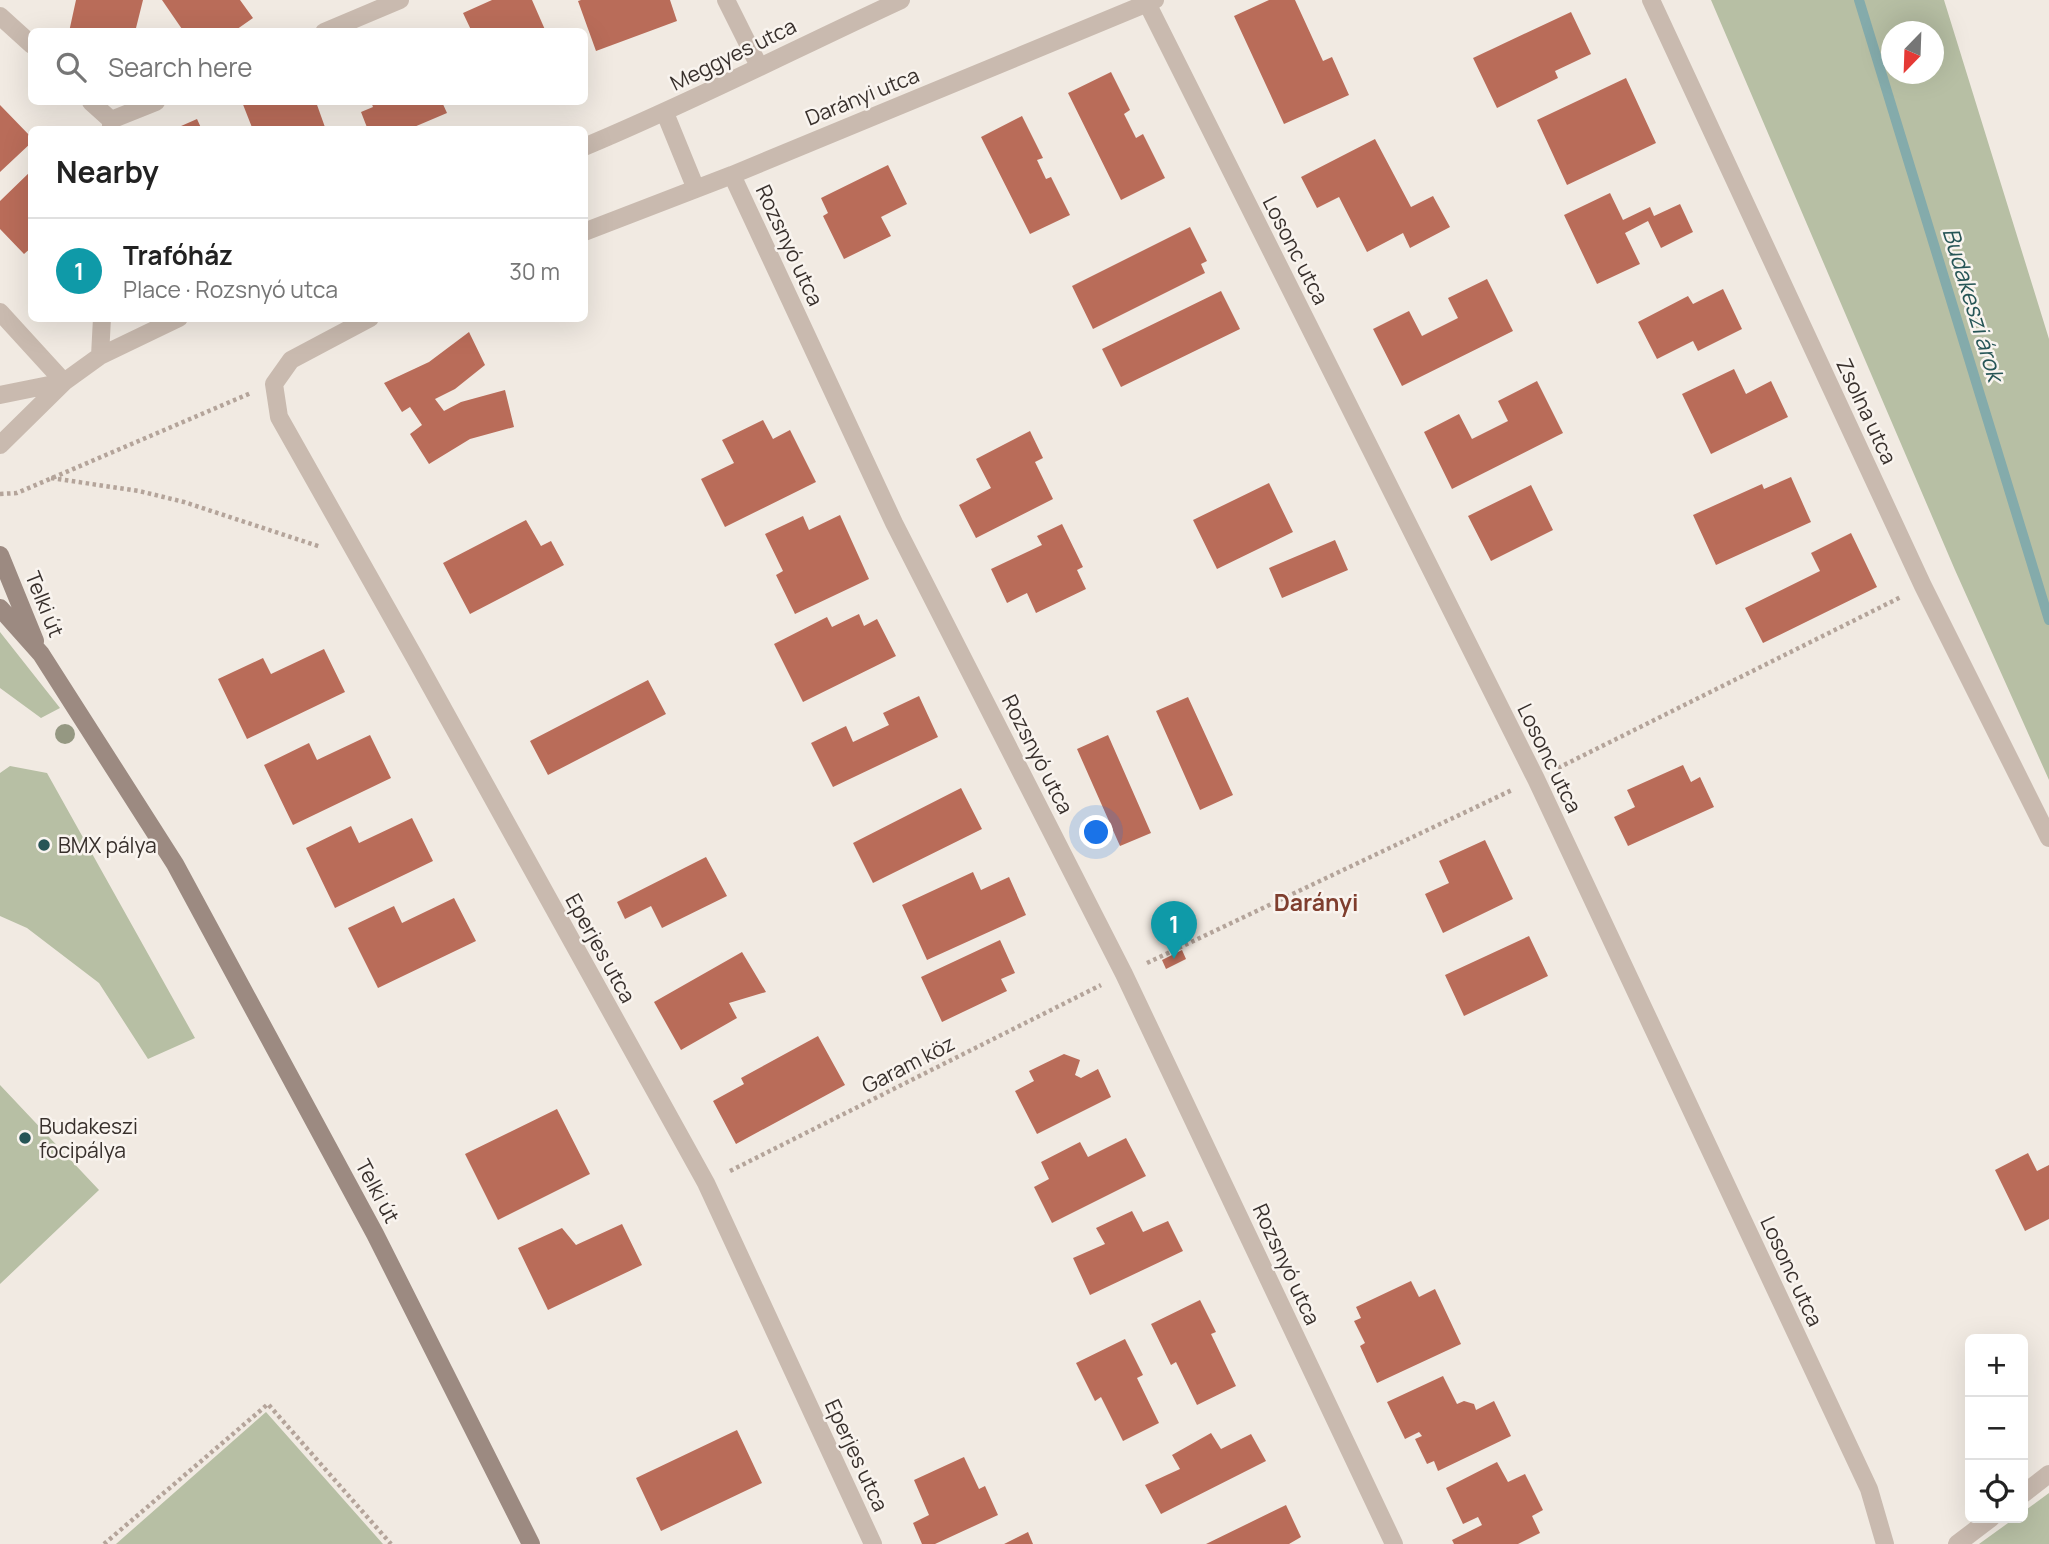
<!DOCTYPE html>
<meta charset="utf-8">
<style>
:root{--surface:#fff;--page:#f2f2f2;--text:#222;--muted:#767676;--line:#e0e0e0;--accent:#ea580c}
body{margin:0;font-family:Manrope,sans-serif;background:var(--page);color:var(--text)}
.controls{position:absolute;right:21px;bottom:21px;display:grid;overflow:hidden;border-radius:10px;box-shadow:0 7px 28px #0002}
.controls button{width:63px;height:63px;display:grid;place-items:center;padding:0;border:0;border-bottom:2px solid var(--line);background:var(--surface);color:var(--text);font:35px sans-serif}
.compass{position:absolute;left:1881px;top:21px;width:63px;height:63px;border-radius:50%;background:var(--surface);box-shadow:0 7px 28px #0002;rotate:203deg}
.you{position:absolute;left:1097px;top:833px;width:24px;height:24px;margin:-18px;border:5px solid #fff;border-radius:50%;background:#1a73e8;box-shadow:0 0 0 10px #1a73e833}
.badge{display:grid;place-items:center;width:46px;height:46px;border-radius:50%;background:var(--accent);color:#fff;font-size:23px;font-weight:700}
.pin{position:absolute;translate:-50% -58px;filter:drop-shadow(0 2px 4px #0008)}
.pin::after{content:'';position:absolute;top:37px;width:24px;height:21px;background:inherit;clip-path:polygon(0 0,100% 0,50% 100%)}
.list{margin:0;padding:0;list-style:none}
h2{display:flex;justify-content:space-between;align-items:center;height:91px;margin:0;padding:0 28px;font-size:30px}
h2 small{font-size:23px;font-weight:400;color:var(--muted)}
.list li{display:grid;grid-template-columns:46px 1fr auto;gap:21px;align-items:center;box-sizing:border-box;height:105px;padding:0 28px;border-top:2px solid var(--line)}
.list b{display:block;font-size:26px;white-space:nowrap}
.list p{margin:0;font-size:23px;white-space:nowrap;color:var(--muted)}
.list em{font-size:23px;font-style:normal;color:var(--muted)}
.icon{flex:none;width:38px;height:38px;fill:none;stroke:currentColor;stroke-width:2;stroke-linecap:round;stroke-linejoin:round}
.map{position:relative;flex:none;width:2049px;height:1544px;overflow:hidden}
.search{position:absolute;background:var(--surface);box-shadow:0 7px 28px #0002;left:28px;top:28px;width:560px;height:77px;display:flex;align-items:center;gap:18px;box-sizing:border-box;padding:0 24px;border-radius:10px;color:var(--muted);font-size:26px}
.panel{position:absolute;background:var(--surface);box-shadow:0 7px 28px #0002;left:28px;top:126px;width:560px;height:196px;border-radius:10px}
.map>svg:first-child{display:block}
.green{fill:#b7bfa4;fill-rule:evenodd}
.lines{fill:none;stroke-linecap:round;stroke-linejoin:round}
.stream{stroke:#84abab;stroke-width:10}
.building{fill:#b96c59}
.path{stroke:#b4a49a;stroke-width:4.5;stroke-dasharray:3.5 3.5;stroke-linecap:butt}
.minor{stroke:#c9baaf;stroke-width:18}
.secondary{stroke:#9c8a81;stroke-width:18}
.tree{fill:#959882}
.poi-dot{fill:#265556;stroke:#f9f4ef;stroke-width:2.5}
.labels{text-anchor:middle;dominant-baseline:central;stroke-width:5;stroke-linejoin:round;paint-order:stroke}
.street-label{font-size:21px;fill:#38302c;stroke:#f9f4ef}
.poi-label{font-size:21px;fill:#38302c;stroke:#f9f4ef;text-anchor:start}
.water-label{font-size:23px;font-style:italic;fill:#265556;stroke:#f9f4ef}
.neighbourhood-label{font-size:23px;font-weight:bold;fill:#7f3e2e;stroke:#f9f4ef}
</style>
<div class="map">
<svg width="2049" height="1544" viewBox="0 0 2049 1544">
<rect width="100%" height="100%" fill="#f1eae2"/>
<path class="green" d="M1711,0H1944L2049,339V780L1955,570ZM1892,32H1934V74H1892Z
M0,632L60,708L41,718L0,688Z
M10,766L47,773L195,1038L148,1059L99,983L27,928L0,916V773Z
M0,1085L99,1190L0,1284Z
M266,1412L383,1544H116Z
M2049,1493V1544H1979L2015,1518H2023V1512Z"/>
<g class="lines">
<path class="stream" d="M1859,0L2049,620"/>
</g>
<path class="building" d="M76,0H143L135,32H69Z
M162,0H240L253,18L233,32H184Z
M492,0H532L546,32H472L463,13Z
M581,0H670L677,21L596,51L578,1Z
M1269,0H1295L1323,61L1332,57L1349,95L1284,124L1234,16Z
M1571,12L1591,54L1555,71L1558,78L1497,108L1473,58Z
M1111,72L1130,110L1124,114L1136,138L1143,134L1165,178L1121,200L1068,93Z
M1626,78L1656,143L1567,185L1537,120Z
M242,102H316L326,130H253Z
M371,102H442L447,113L407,130H368L361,112L373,107Z
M0,105L32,138V142L0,172Z
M1022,116L1043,158L1037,160L1046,179L1051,177L1070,215L1030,234L981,137Z
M197,119L202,130H172Z
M1375,139L1411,207L1433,196L1450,227L1410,248L1403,233L1367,252L1339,197L1317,208L1301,177Z
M888,165L907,204L881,217L891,236L844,259L823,216L828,213L821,198Z
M32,170V247L24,254L0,229V201Z
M1610,193L1623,220L1650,207L1654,216L1680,204L1693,232L1661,248L1648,221L1625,233L1640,264L1597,284L1564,215Z
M1190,227L1207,261L1201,264L1205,273L1093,329L1072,286Z
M1487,279L1513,331L1402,386L1373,329L1409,311L1422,336L1458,318L1448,298Z
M1723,289L1742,329L1698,351L1693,341L1657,359L1638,322L1688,296L1693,304Z
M1221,291L1240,329L1121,387L1102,349Z
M469,332L485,365L455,389L435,399L444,411L461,402L505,390L514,427L470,439L429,464L410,434L422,425L410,407L402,412L384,383L429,362Z
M1734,369L1746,394L1771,381L1788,417L1711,454L1682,394Z
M1537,381L1563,433L1452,489L1424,432L1459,414L1472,439L1508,421L1498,401Z
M763,420L773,439L790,430L816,482L725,527L701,479L734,463L722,440Z
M1030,431L1043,458L1035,462L1053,499L976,538L959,505L991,488L976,459Z
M1791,477L1811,522L1716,565L1693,515L1762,484L1764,489Z
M1269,483L1293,532L1217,569L1193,520Z
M1531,485L1553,530L1491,561L1468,516Z
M840,515L869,579L795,614L776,575L783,571L765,534L803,516L809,530Z
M526,520L541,546L551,541L564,565L470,614L443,563Z
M1062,524L1083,567L1077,570L1086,589L1036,613L1027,593L1007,603L991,569L1042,545L1037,536Z
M1851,533L1877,587L1763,643L1745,608L1820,571L1811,553Z
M1335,540L1348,570L1282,598L1269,568Z
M859,614L864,626L877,619L896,656L803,702L774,644L827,617L832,627Z
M324,649L345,692L247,739L218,679L263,658L271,674Z
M648,680L666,714L548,775L530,741Z
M919,696L938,737L833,787L811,743L846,726L853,742L889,725L883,713Z
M1188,697L1233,795L1200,810L1156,711Z
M370,735L391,778L293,825L264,765L309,743L317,760Z
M1108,735L1151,833L1120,846L1077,749Z
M1683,765L1691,782L1700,777L1714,807L1628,846L1614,817L1635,807L1627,790Z
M961,788L982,829L873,883L853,843Z
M412,818L433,861L335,908L306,848L351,826L359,843Z
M1485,840L1513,899L1443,933L1425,894L1449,883L1439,861Z
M706,857L727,896L662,928L651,906L625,919L617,902Z
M973,872L981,890L1009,877L1026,915L927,960L902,905Z
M454,898L476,941L378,988L348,928L394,906L402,923Z
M1529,936L1548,976L1464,1016L1445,975Z
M1000,940L1015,973L1001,979L1007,991L942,1022L921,977Z
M1182,950L1186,959L1166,969L1162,960Z
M742,952L766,992L729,1003L737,1018L681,1050L654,1002Z
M818,1036L845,1085L736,1144L713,1101L744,1084L741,1078Z
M1064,1054L1080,1060L1075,1075L1081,1078L1098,1069L1111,1097L1037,1134L1015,1091L1034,1081L1029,1071Z
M557,1109L590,1174L498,1220L465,1154Z
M1126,1138L1146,1176L1052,1223L1034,1187L1049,1179L1041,1162L1080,1142L1088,1157Z
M2028,1153L2037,1171L2049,1165V1219L2025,1231L1995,1170Z
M1132,1211L1143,1232L1168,1221L1183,1251L1090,1295L1073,1258L1105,1244L1096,1228Z
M622,1224L642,1265L548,1310L518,1248L562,1228L576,1245Z
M1411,1281L1419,1297L1435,1289L1461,1344L1377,1383L1360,1346L1365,1343L1354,1321L1361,1318L1356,1307Z
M1200,1300L1216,1332L1211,1334L1236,1386L1197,1405L1176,1362L1171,1365L1151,1324Z
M1125,1339L1143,1375L1137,1378L1159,1423L1123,1441L1101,1397L1095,1401L1076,1363Z
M1443,1376L1457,1404L1464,1401L1474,1404L1476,1410L1494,1401L1511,1436L1438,1471L1434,1461L1427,1464L1415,1439L1422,1436L1419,1432L1405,1439L1387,1402Z
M737,1430L762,1483L661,1531L636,1478Z
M1211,1433L1221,1449L1251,1434L1266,1461L1161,1514L1145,1485L1180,1469L1172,1455Z
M964,1457L979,1489L985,1486L998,1515L935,1544H922L913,1523L929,1515L914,1480Z
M1497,1462L1508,1482L1525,1474L1543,1510L1532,1516L1540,1533L1518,1544H1454L1452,1540L1482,1525L1478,1517L1463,1524L1446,1488Z
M1286,1505L1301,1537L1289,1544H1206Z
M1028,1532L1033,1544H1004Z"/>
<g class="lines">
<path class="path" d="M51,478L139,491L184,502L321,547
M0,494L17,493L251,393
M1558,768L1901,597
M1147,963L1512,790
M730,1171L1101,985
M104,1544L268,1404L391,1544"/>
<path class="minor" d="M726,0L759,66
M1651,0L1923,586L2049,838
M1147,3L1536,779L1869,1489L1885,1544
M0,16L32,45
M324,32L400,0
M91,102L111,120
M665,113L696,189
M111,130V120L156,102
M584,147C692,102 795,49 901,0
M732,175L894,523L1124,974L1394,1544
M584,232L732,175L1155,0
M0,312L64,382
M370,318L291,360L274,384L279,417L415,658L706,1183L873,1544
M100,356L102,318
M0,395L64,382
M0,445L64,382L100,356L179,318
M2023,1494L2049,1474
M1957,1544L1991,1518"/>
<path class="secondary" d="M0,555L35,641
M0,608L41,654L175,864L375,1234L531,1544"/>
</g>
<circle class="tree" cx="65" cy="734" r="10"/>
<g class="poi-dot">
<circle cx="44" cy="845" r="7"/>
<circle cx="25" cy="1138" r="7"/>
</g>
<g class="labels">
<g class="street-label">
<text transform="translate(733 54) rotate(-26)">Meggyes utca</text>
<text transform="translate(862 96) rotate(-22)">Darányi utca</text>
<text transform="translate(790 245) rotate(65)">Rozsnyó utca</text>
<text transform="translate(1296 250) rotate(63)">Losonc utca</text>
<text transform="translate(1867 411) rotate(65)">Zsolna utca</text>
<text transform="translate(45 604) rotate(68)">Telki út</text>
<text transform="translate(1038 754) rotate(63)">Rozsnyó utca</text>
<text transform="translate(1550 758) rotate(64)">Losonc utca</text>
<text transform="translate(601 948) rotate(61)">Eperjes utca</text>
<text transform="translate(908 1064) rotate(-27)">Garam köz</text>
<text transform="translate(378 1191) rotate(62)">Telki út</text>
<text transform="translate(1287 1264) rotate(65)">Rozsnyó utca</text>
<text transform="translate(1792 1271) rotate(65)">Losonc utca</text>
<text transform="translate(857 1455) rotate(65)">Eperjes utca</text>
</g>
<g class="poi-label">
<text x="58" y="845">BMX pálya</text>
<text x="39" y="1126">Budakeszi<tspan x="39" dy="24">focipálya</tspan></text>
</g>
<g class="water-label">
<text transform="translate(1974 304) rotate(73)">Budakeszi árok</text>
</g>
<g class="neighbourhood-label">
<text x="1316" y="902">Darányi</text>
</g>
</g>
</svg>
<div class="controls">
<button>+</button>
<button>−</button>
<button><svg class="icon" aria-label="locate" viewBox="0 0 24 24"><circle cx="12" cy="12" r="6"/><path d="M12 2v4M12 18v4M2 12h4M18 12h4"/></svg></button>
</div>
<svg class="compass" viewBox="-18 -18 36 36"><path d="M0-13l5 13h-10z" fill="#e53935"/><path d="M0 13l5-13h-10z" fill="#767676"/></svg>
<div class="you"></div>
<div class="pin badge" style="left:1174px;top:959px;background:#0f9aa8">1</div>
<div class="search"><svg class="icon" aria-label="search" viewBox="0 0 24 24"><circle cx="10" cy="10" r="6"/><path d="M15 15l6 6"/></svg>Search here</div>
<section class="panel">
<h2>Nearby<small></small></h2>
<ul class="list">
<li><span class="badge" style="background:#0f9aa8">1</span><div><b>Trafóház</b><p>Place · Rozsnyó utca</p></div><em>30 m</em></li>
</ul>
</section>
</div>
